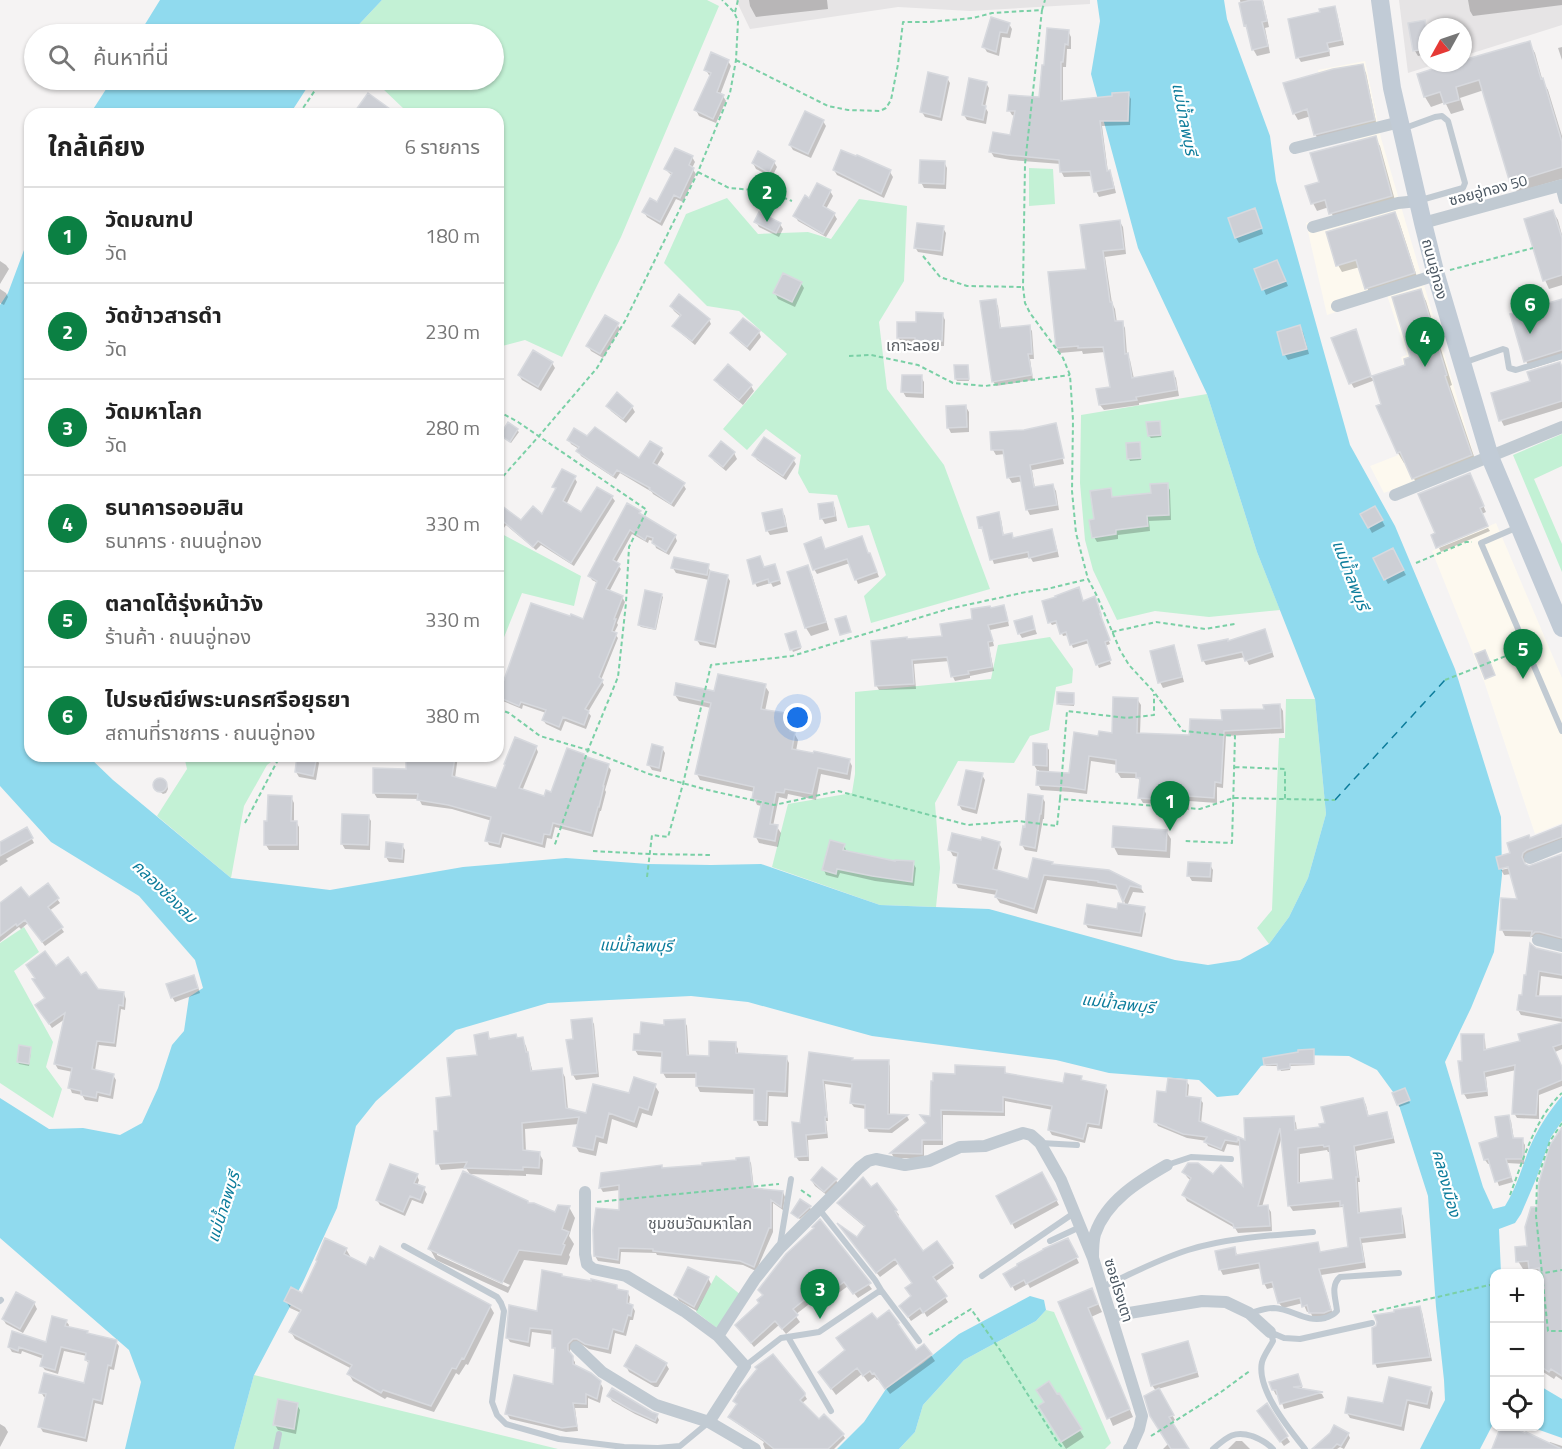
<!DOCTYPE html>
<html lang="th">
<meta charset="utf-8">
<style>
:root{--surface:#fff;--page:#f2f2f2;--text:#222;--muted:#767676;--line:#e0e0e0;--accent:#0b8043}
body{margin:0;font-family:"Titillium Web","Noto Sans Thai",sans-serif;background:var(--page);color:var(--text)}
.controls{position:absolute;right:18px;bottom:18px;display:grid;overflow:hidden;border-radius:12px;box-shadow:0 2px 4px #0004}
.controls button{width:54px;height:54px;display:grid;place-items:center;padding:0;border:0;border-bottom:2px solid var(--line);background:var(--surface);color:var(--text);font:30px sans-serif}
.compass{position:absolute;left:1418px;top:18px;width:54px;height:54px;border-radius:50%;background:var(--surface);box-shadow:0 2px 4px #0004;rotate:230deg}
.you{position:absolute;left:798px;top:718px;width:21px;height:21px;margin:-15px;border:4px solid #fff;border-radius:50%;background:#1a73e8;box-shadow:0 0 0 9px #1a73e833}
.badge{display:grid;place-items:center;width:39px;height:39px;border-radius:50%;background:var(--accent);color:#fff;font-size:20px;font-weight:700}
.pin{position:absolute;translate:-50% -50px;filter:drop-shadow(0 2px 3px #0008)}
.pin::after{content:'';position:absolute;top:32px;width:21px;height:18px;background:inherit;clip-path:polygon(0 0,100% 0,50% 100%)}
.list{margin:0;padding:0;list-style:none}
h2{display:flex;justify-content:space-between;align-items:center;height:78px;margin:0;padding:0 24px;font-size:26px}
h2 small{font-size:20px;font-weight:400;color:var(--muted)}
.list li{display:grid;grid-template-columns:39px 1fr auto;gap:18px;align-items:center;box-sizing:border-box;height:96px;padding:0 24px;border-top:2px solid var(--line)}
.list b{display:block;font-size:22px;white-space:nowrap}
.list p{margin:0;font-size:20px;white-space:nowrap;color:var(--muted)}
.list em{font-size:20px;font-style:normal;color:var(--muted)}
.icon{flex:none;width:33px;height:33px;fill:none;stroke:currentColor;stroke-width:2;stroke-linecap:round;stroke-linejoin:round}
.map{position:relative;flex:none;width:1562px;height:1449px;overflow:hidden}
.search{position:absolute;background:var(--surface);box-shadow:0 2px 4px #0004;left:24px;top:24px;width:480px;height:66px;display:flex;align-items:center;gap:15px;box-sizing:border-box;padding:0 21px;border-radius:33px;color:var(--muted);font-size:22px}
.panel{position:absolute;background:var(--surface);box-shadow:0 2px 4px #0004;left:24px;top:108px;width:480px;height:654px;border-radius:18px}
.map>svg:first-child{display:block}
.commercial{fill:#fdf9ef}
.education{fill:#e6e4e5}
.green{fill:#c3f1d5}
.water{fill:#90daee}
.shadow{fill:#0003;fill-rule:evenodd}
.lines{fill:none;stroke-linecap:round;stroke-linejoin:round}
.ferry{stroke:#0c7c9b;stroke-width:1.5;stroke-dasharray:8 6;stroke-linecap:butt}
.building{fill:#cdcfd5;stroke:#d7d9de;stroke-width:1.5;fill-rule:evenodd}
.path{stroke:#7ad0a6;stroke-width:2;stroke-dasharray:4.5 3;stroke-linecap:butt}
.service{stroke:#c1cad2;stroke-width:6}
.minor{stroke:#c1cad2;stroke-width:12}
.secondary{stroke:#c1cbd6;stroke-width:18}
.labels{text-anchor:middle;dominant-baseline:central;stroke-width:4.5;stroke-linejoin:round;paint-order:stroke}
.street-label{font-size:15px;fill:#4a5661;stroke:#fff}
.water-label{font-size:16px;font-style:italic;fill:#0c7c9b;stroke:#fff}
.neighbourhood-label{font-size:16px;fill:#5f6368;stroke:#fff}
</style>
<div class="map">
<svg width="1562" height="1449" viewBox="0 0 1562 1449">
<rect width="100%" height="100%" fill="#f5f3f3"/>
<path class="commercial" d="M1365,61L1381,138L1475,459L1384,493L1370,466L1432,442L1412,390L1401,357L1407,355L1387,295L1327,315L1306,223L1370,206L1344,98L1321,89L1318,70Z
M1496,523L1562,678V823L1535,834L1484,681L1432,551Z"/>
<path class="education" d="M736,0H1090V4L970,11L898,7L750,29Z
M1399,0H1562V25L1463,56V27H1427V63H1439L1408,73Z"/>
<path class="green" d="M382,0H707L719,6L621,237L562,357L525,340L498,347V114H400L404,109L382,88L364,80H494V34H350Z
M1029,168L1053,169L1055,204L1029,206Z
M727,198L758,234L808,232L831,239L859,199L907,206L904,281L879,322L887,389L944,465L990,589L871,623L864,596L886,575L869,525L848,528L837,495L809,493L798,473L801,455L766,429L747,450L723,429L787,354L739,311L707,306L664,263L686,214Z
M1207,394L1257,552L1280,610L1209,617L1155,611L1117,620L1093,570L1085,540L1080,483L1081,415Z
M1562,434V466L1534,479L1562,544V572L1513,455Z
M498,532L581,576L574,606L522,593L500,647H498Z
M1050,637L1073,669L1072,683L1056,687L1049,730L1030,736L1014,763L958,761L935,803L940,868L936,907L880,905L772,867L788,804L852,793L855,774V692L991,679L998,645Z
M1286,699H1315L1326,814L1308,878L1289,917L1269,944L1257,928L1272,910L1279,738H1285Z
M184,756H279L267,765L244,806L231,878L157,816L187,769Z
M24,927L39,952L14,971L53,1042L46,1067L62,1089L53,1118L0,1083V943Z
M716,1275L741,1295L718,1329L696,1312Z
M1046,1310L1054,1312L1111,1443L1105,1449H899L915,1432L923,1405L964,1360L1036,1321Z
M254,1375L558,1449H234Z"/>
<path class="water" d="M160,0H382L350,34H139Z
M1097,0H1224L1227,19L1270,136L1276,181L1350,445L1395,526L1455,669L1501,817L1502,875L1494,952L1471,1008L1445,1062L1483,1187L1493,1209L1505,1206C1516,1189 1522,1168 1529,1149C1537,1130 1549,1111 1562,1096V1121L1551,1137L1536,1179L1521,1214L1515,1223L1499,1229L1501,1273L1494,1274V1423L1493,1424L1480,1449H1420L1445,1400L1444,1380L1436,1307L1428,1196L1396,1096L1377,1070L1349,1056L1297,1055L1261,1066L1238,1095L1217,1097L1199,1080L1109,1073L1056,1060L872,1036L748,1002L691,996L548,1003L456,1030L376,1101L356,1126L337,1208L303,1282L254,1375L234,1449H125L141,1382L129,1350L0,1238V1098L49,1129L83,1128L120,1135L142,1123L158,1088L172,1045L184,1031L189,997L203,988L195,960L139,896L51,842L0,786V305L8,293L30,234V604L25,634L30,649V756H88L113,780L231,878L330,890L463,867L566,858L648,864L711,865L761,864L880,905L989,909L1175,960L1208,965L1240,960L1269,944L1289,917L1308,878L1326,814L1315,699L1257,552L1207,394L1138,248L1091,74L1100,21Z
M112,80H312L290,114H90Z
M1030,1296L1044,1300L1046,1310L1036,1321L964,1360L923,1405L915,1432L899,1449H837L864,1422L886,1389L923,1363L959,1334Z
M1540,1386L1562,1399V1438L1531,1427L1540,1426Z"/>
<path class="shadow" d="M749,0H827L828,9L756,17L750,6Z
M1240,0H1263L1269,27L1265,28L1270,53L1257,56L1253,49L1249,32L1245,25Z
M1468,0H1562V5L1473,16L1470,11Z
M1334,8L1337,13L1344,45L1329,48L1330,56L1301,62L1298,57Z
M992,19L1009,24L1012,29L1010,38L1002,37L999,56L987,52L984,47Z
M1424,22L1427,29V54L1418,56L1415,51L1410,24Z
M1068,31L1071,37V49H1067L1066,67H1063V102L1114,98L1128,94L1131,99L1130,125L1102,126L1108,172H1109L1112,177L1116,193L1099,197L1096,191L1093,176L1064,177L1061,171V164L1011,160L994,157L991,152L1012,136L1015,116L1012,115L1009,110L1040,99Z
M1529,43L1535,53L1543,82L1548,90L1562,136V179L1517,192L1511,182L1484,90L1460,98L1464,110L1451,114L1445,102L1431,107L1425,97L1459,63Z
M1562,47V60L1558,48Z
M728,61L731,66L720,95L723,96L726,101L716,123L699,116L696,110L712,76L709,75L706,70Z
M1362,66L1366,73L1377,127L1319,141L1315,134L1311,116L1298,120L1294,113Z
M947,78L950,83L942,121L925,117L922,112Z
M986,83L989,88L985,107L988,112L986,124L967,120L964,115Z
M823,121L826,126L811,158L793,150L790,145Z
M1375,138L1380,146L1396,204L1335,221L1329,207L1317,211L1313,203L1321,183Z
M692,157L695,162L692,168L696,174L683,202L676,199L662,226L647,217L644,212L658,204L672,175L669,173L666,169Z
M858,157L890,172L893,177L884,198L837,175L834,170Z
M774,162L777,167L772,177L756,169L753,163Z
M944,162L947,168L946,189L924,188L921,182Z
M830,191L833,196L826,209L834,214L837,219L826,237L798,221L795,216Z
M1553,212L1558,220L1562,235V285L1549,289L1545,280Z
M1395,214L1399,221L1418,280L1371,295L1367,288L1360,267L1342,272L1338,265Z
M1257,215L1263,234L1239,243L1236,238Z
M756,222L780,224L783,229L779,237L759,227Z
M1120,222L1123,227L1126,254L1105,257L1112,303L1115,309L1117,323L1122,322L1125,328L1127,354L1130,360L1134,379L1172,372L1176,378L1179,396L1139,403V405L1104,410L1100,405L1111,388L1105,352L1083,354L1082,351L1060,353L1057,348L1087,270Z
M943,228L946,233L943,256L918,252L915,247Z
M0,261L6,265L9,269L0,284Z
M1280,267L1288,286L1266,295L1256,270Z
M801,283L804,288L795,307L778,299L775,293Z
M0,289L6,293L8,297L4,305L0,303Z
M1420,290L1426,301L1452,385L1450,386L1477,465L1419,489L1406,462L1404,463L1398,453L1378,407L1383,405L1375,380L1354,388L1351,383L1355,331L1358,336L1371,378L1407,366L1412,358Z
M995,301L998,306L1001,329L1029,327L1032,331L1034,359H1030L1033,380L996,386L993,381Z
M1562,301V359L1530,369L1526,361Z
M671,306L709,320L711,324L695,345L677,330L674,326L681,317L674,311Z
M942,314L945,320L944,346H920L918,343L901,342L898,337L917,324Z
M617,324L620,329L603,358L591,351L588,346Z
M1300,327L1303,332L1309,354L1288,360L1285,355Z
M759,332L761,337L750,351L735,338L732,333Z
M552,363L555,368L541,391L522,380L519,375Z
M967,366L969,381H957L956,379Z
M1562,368V408L1504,426L1501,420L1532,382Z
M921,377L924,382V398L906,397L903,392Z
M716,380L751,386L754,391L743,405L719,385Z
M608,406L632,407L635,412L626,423L611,411Z
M966,407L969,412V432L951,433L948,427Z
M509,424L519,432L511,443L501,435Z
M1056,425L1058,428H1056L1064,464L1032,470L1035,488L1053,486L1056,491L1059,510L1030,515L1027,509L1023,481L1012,483L1009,478L1005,454L996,455L993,450L1024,432Z
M1160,425L1161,437L1151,438L1149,436Z
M588,438L639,460L650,443L661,450L664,454L656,467L683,484L686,489L674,507L653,494L652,492L620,473L616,479L581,456L578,451L579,449L571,444L569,440Z
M1139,443L1141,460L1130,461L1129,459Z
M734,453L737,459L726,471L714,461L711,456Z
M754,455L793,459L796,464L786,480L757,460Z
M574,477L577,482L566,505L581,514L612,497L615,501L574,566L541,545L536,550L506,525L501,532L498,530V505L521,523L543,516L556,490L554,487Z
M1472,480L1486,512L1437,534Z
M1167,485L1170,490L1171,520L1149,521L1150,531L1118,535V539L1097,542L1094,537L1096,521L1110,490L1113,499L1152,494Z
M832,503L835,508L837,521L825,524L822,519L820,505Z
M1375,508L1385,526L1372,533L1362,514Z
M782,511L785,516L788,532L770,535L767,530Z
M639,512L642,517L675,536L677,541L669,555L656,548L654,541L649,540L648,543L632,534L616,563L621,569L609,592L622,597L625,602L617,623L618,625L614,633L618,638L601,680L604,685L588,712L591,716L586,729L565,721L561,731L546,724L543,720L546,713L523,705L522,709L498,699V680L505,682L583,620L598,583L592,580L590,576Z
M998,514L1001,519L1004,537L1014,539L1051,531L1054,536L1059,557L1033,562L1030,557L994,564L981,527Z
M1488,528L1490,531L1441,552L1439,548Z
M1392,550L1406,575L1388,584L1375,559Z
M825,551L868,555L872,559L879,577L858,584L850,563L817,574L814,569Z
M708,566L711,573L727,576L730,581L716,648L700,645L697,640L709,580L676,573L673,568Z
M807,567L812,575L829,630L811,636L806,628Z
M764,569L777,570L781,584L773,587L771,583L757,587L755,583Z
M661,595L663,597L656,630L641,627L639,625Z
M1096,601L1102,617L1100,618L1110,644L1105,646L1111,664L1099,668L1089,643L1073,648L1068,635L1063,636L1058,623L1052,625L1050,622L1083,602Z
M1003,607L1006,611L1009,626L990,630L994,646L989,647L994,671L970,676V678L955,681L953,677L950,661L914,664L916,689L879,690L876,685L907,641L944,637L991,610Z
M1031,618L1037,634L1022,638L1019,633Z
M787,635H797L801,649L793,652Z
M1267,636L1274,657L1249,665L1245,657L1206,665L1203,660L1228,643Z
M1173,647L1176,652L1184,682L1163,688L1160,682Z
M765,686L769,692L765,711L792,715L796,722L794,733L798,740L796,751L849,760L852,766L850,780L821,774L816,800L788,794L787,799L779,797L773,826L777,827L781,833L778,847L759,843L756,837L762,806L757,805L754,798L755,792L700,780L697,774L711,708L679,701L675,695L715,693Z
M1074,695V706L1060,705L1058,703Z
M1137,699L1141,705L1140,734L1191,737L1223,721L1280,706L1283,711L1284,733L1226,736L1223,788L1217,787V803L1189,801V810L1170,809L1168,805L1143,803L1140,798L1141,783L1138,778H1121L1117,772L1118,765L1091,761L1087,794L1071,792L1041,790L1038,784L1039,770H1037L1034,765L1046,745L1049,750V773L1070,774L1099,738L1114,735Z
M536,747L538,752L522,791L545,798L552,794L584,758L608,766L611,770L605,790L606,792L601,811H600L593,837L555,827L552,839L547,838L545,848L504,837L501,848L489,845L487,840L492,821L452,809L422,805L419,799L377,798L374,793L408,770L423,762L424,756H458L455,778L497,790Z
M662,748L665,753L661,772L652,770L649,765Z
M299,756L316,758L319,763L316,780L299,777L296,772Z
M982,775L985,780L977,814L962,810L959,805Z
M161,779L166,781L168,789L166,793L163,794L155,788L154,784L157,780Z
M291,797L294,803V822H296L299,827V850H269L266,845Z
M1042,797L1045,802L1044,819H1043L1037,852L1025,850L1022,845Z
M368,816L371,821L370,850L345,849L342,844Z
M1562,827V844L1530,857L1525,863V866L1528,868L1562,856V942L1534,937L1505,936L1502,930L1519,900L1511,874L1504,875L1501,870L1515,867L1512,855L1530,840Z
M27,829L34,843L6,859L8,861L0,866V844Z
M1166,831L1171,839L1170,858L1118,855L1114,847Z
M982,842L999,843L1002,849L997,871L1030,881L1053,866L1140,887L1144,893L1133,892L1127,906L1144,909L1146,914L1142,937L1088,928L1085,923L1118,911L1126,906L1120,890L1047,880L1037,914L1000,903L996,897L997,895L958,888L955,882L959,857L953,856L950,850Z
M402,845L405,850L404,863L389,862L386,857Z
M844,845L846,850V852L896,863H913L916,868L914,886L875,881L840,873L838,878L826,875L824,870Z
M1210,865L1213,870L1212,882L1192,881L1189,876Z
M47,885L60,903L49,911L64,932L45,946L28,923L21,929L19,927L0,942V918Z
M1535,949L1562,955V979L1541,976L1539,997H1562V1022L1521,1015L1518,1010Z
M56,968L81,977L97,991L124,994L126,999L125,1010L121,1009L116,1047L99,1045L95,1071L113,1075L116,1080L113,1099L99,1096L98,1102L85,1100L82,1095L72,1093L70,1088L73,1072L58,1069L55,1064L65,1019L52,1028L40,1010L47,999Z
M196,981L200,993L175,1002L172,997Z
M591,1019L594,1024L599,1077L576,1080L573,1075L575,1041Z
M684,1020L687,1026L689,1057L710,1058L735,1043L738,1049V1054L786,1057L789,1063L788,1097L769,1096L768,1126H759L756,1120L755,1094L700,1092L697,1086V1078H666L663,1073V1057L638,1055L635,1050L666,1027Z
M1562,1024V1049L1555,1052L1562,1069V1086L1539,1095V1119L1517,1118L1514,1113L1516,1070L1486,1077L1488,1096L1467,1099L1464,1094L1460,1062H1464L1483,1035L1485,1040L1486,1052L1522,1042Z
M487,1034L491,1040L522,1039L526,1046L533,1073L561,1070L565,1077L568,1110L587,1115L630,1095L655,1086L659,1092L652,1116L642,1113L637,1128L612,1119L607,1144L599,1142L596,1156L579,1152L575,1145L579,1124L525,1129L526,1152L539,1153L543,1160L542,1175L526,1174V1176L470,1174L466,1168L441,1170L438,1163L440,1132L453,1098L479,1056Z
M30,1049L31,1051L29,1066L19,1064L18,1062Z
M1313,1051L1314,1065L1290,1066V1070L1281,1071L1279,1066H1266L1265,1064Z
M810,1054L852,1059L853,1061L888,1062L890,1066V1116H907L909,1120L892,1133L869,1132L866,1127V1109L854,1107L851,1103L853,1088L825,1084L828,1121H826L828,1138L808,1140L809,1161H799L796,1157Z
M1004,1069L1007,1075L1065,1084L1081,1078L1083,1082L1105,1086L1108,1091L1102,1129L1089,1127L1085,1143L1052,1135L1049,1130L1053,1110L1005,1101V1116L943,1115V1145H924V1158H894L892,1154L928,1124L956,1076Z
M1186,1081L1189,1085L1188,1097L1200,1099L1203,1103L1201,1124L1237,1138L1241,1145L1293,1118L1296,1123L1297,1131L1321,1128L1363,1099L1366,1105L1369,1118L1386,1114L1389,1119L1395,1143L1356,1151L1360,1182H1358L1360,1215L1400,1210L1403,1216L1406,1238L1362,1243L1366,1268L1321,1275L1333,1315L1313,1318L1310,1311L1307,1312L1303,1303L1283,1308L1279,1303L1275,1287L1267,1289L1264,1283L1262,1268L1223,1275L1220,1269L1234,1249L1238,1256L1317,1243L1321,1253L1350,1249L1345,1211L1343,1207L1293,1211L1289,1205L1282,1136L1262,1207L1267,1206L1271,1212L1272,1231L1238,1233L1235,1228L1187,1201L1184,1195L1191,1181L1187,1177L1184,1172L1213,1176L1245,1190L1241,1146L1227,1144L1224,1152L1208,1146L1206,1142L1207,1141L1187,1138L1158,1126L1156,1122L1168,1093ZM1327,1150L1328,1152H1332L1335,1181L1300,1184V1154Z
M1404,1090L1410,1103L1399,1107L1394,1094Z
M1508,1117L1511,1121L1514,1140H1522L1525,1145L1524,1164L1507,1163L1513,1182L1499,1186L1491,1164H1488L1485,1160L1480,1144L1500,1139Z
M1562,1130V1380L1556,1376L1554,1379L1540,1370V1354L1546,1343L1540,1344V1274H1531L1530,1269H1523L1518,1261L1528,1248Z
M748,1159L751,1163L754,1189L783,1192L785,1197L783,1210L773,1203V1232L756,1271L743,1265L657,1255L656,1253L621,1252L620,1264L598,1261L595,1256L620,1212V1190L603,1192L600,1187L662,1169L704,1167Z
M822,1169L836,1180L839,1186L828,1196L815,1186L812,1181Z
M1042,1174L1059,1205L1015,1229L998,1197Z
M417,1176L419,1180L417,1186L424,1189L427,1194L423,1204L412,1200L405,1216L380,1205L377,1200Z
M877,1185L896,1211L899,1215L897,1217L922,1253L952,1264L954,1268L935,1282L948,1302L927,1317L924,1312L911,1321L904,1311L913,1297L914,1284L899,1263L880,1277L841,1228L858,1239L866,1228L842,1208L839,1203L871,1189Z
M527,1202L529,1204L556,1214L569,1207L575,1218L569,1236L574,1244L569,1255L570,1257L567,1265L524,1260L508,1293L436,1260L430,1249ZM437,1252L510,1285L508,1287L437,1255Z
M809,1207L811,1209L800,1219L792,1213Z
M820,1222L872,1289L858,1298L848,1286L822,1305L817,1298L795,1315L800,1322L786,1334L779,1325L754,1347L737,1326L761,1304L763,1297L760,1290L815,1229Z
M1068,1240L1079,1263L1030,1288L1028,1284L1015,1291L1006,1274Z
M346,1249L350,1256L349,1258L367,1267L490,1306L494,1313L468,1365L466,1364L459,1375L456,1373L434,1412L387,1397L385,1399L353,1381L349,1374L352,1369L295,1339L291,1332L301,1313L290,1308L286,1301L303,1295Z
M562,1275L563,1278L616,1286L619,1291L627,1292L630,1297L629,1305L632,1306L635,1311L633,1320H630L626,1336L615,1333L611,1354L589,1349L581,1344H576L570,1350V1355L575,1362V1367L600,1382L603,1388L600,1403L588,1398V1408H575L578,1431L566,1432L510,1419L507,1414L554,1386L556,1353L553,1347L554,1335L532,1332L530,1347L510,1342L507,1337L538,1313Z
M708,1278L711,1284L697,1311L679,1301L676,1295Z
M1095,1297L1102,1312L1091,1317L1133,1417L1113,1426L1060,1303Z
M34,1303L37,1309L23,1333L6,1324L3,1319Z
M1420,1308L1422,1312L1432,1361L1377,1368L1375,1363Z
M66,1321L69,1325L68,1328L87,1332L88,1335L116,1342L119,1346L114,1370L110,1369L103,1405L95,1403L87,1442L43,1432L40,1427L47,1398L44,1397L41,1392L86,1385L89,1364L86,1360L87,1356L64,1351L58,1374L45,1370L42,1366L44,1359L22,1351L21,1354L12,1352L9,1347L47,1344Z
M1187,1343L1190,1348L1199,1377L1158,1389L1175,1420L1171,1423L1188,1449H1163L1169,1443L1156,1391L1152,1385Z
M916,1353L931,1355L935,1361L890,1394L879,1379L877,1380L875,1377L868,1382L862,1374L836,1395L820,1373Z
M666,1364L669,1369L658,1387H655L629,1372L626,1366Z
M1297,1376L1303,1390L1322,1394L1324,1398L1284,1409L1279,1394L1276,1395L1273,1389Z
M1430,1388L1433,1393L1430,1409L1409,1404L1404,1431L1350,1418L1347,1413L1384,1405Z
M804,1394L807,1399L801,1404L819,1421L843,1435L845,1438L834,1449H765L763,1444L764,1442L732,1420L730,1417L738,1405L735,1401Z
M1058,1395L1084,1437L1066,1449L1040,1407Z
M609,1396L657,1416L659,1420L657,1424L635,1414L612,1401Z
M297,1405L300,1410L296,1434L278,1430L275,1425Z
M1266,1406L1290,1442L1284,1446L1262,1416Z
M0,1424L5,1427L8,1432L0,1447Z
M1348,1434L1350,1438L1344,1449L1340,1447L1337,1449H1314Z
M1236,1441H1242L1250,1449H1228Z
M1550,1442L1562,1446V1449H1494L1549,1444Z"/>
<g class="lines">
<path class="ferry" d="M1335,800L1445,680"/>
</g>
<path class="building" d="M1251,0H1262L1267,21L1262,22L1268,46L1252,50L1246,25L1244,26L1239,3Z
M1335,6L1342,40L1327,43L1329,51L1296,58L1288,19L1320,12L1319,9Z
M991,17L1010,23L1007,33L1000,32L996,52L982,47Z
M1425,20L1427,34V49L1413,51L1408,23Z
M1047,28L1069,30L1068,45L1065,44L1063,62H1061V101L1112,96V93L1129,92L1128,121H1100L1107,171L1110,170L1114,188L1094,192L1090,171L1060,172L1059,160L1007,155L989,152L993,132L1010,135L1015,111H1007L1009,95L1039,97L1042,65H1044Z
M1530,41L1541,79L1543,78L1562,142V167L1510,183L1479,80L1456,87L1459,100L1444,104L1440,92L1424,97L1417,74L1451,63H1463V60Z
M711,52L729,60L717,92L724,95L713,119L694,110L711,73L704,70Z
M1363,64L1375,120L1314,135L1307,109L1293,114L1283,83L1333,69Z
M928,72L948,77L940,117L920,112Z
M969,78L987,82L982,105L986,106L983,120L962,115Z
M368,93L397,114H353Z
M805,111L824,120L808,154L789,145Z
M1376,136L1392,196L1329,214L1325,200L1311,204L1305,186L1319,182L1310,153Z
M675,148L693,156L689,165L694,168L680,198L674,195L660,222L642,212L650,198L657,202L672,173L664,169Z
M841,150L856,156L857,155L891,170L881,194L833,170Z
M758,151L775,161L769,173L752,163Z
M920,160L945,161L944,184L919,183Z
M817,183L831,190L823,206L835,213L823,234L793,216L805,195L809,198Z
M1255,208L1262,228L1235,238L1228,218Z
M1553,210L1562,238V275L1543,281L1524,219Z
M759,212L781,223L776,233L754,222Z
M1395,212L1415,273L1365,289L1356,260L1336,266L1326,232Z
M1120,220L1124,249L1103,251L1110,302H1112L1115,321H1123L1125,354L1128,353L1132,378L1173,371L1177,390L1136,397L1137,400L1099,405L1096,389L1110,387L1103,347L1078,348V346L1056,348L1048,272L1086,269L1080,225Z
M917,223L944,226L941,251L914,248Z
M1277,260L1286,281L1262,290L1254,269Z
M783,273L802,282L792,302L773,293Z
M1421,289L1447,375L1445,376L1472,455L1412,479L1400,452L1397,453L1376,406L1381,404L1372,376L1405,365L1404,359L1410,357L1392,297Z
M679,294L710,319L692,341L672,326L681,315L670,306Z
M996,299L1000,328L1030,325L1032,354H1028L1032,375L992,382L980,301Z
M1562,299V350L1524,362L1510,314Z
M916,312L943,313L942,341H915V338H897V322H916Z
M605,315L619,323L600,354L586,346Z
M743,318L760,331L747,347L730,333Z
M1300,325L1307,349L1283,355L1277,332Z
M1356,329L1371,376L1349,384L1331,338Z
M533,350L553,362L538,387L518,375Z
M1560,362L1562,367V401L1499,421L1491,393L1530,381L1527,372Z
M728,364L752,385L739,400L714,380Z
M954,365H968L969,379H955Z
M902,375H922V393L901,392Z
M617,392L633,406L623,419L606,406Z
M966,405L967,427L947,428L946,406Z
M1160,421L1161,435L1148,436L1146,422Z
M508,422L518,429L510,442L500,435Z
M1056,423L1064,458L1030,465L1034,487L1053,484L1057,505L1026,510L1020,476L1007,478L1003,450H991L990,432L1024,430Z
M595,427L639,458L650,441L662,448L653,463L685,483L671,504L649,489L650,488L617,470L613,476L576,451L579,447L567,440L574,428L587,436Z
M764,437L795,458L783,476L752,455Z
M721,441L735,452L723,467L709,456Z
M1140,442L1141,458L1127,459L1126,443Z
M562,469L576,476L563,501L581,512L597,487L613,496L571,563L538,541L533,547L498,517V503L521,520L533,506L542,514L556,488L552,487Z
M1470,473L1484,506L1480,508L1488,526L1436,548L1431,535L1435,533L1418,494Z
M1168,483L1169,515L1147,516L1148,526L1116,530V534L1092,538L1089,520L1094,519L1090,491L1111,488L1112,497L1151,493L1150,484Z
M833,502L835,516L820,519L818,504Z
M627,503L641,511L639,513L676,535L666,552L652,543L653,538L647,536L645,540L630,530L613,560L620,564L606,589L623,596L614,619H616L612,631L617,633L599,677L603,680L585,709L589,711L584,725L563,717L559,727L542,720L546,710L521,702L519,706L498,697V678L504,680L531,603L570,616L571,614L583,619L597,581L588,576Z
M1375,506L1383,520L1368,528L1360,514Z
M782,509L786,526L766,531L762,513Z
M999,512L1003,535L1012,533L1013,538L1052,529L1057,551L1029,558L1028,552L990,560L982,527L979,528L977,517Z
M862,536L868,553H870L877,572L855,580L847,559L813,570L804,544L821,537L825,549Z
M1393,548L1404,570L1384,580L1373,558Z
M760,556L764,567L775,564L780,580L769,583L768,579L753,584L747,560Z
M674,557L709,564L707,575L671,568Z
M808,565L826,622L805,628L787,572Z
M710,571L728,575L714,644L695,640Z
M1079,587L1083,601L1095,596L1101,614H1100L1110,640L1105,642L1111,660L1096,665L1087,640L1070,645L1066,632L1060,634L1056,621L1048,623L1042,601L1056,597L1055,596Z
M645,590L662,594L655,629L638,625Z
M1004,605L1008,621L988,625L993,641L988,642L992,667L968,671L969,674L951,677L947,657L912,660L914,684L875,686L871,641L907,637V639L942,636L940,624L972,619L971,609L990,606L991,608Z
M846,616L851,632L840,635L835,619Z
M1032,616L1035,629L1018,634L1014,621Z
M1265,629L1272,652L1245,661L1242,652L1202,661L1198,645L1228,639V641Z
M796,631L801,647L790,650L785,634Z
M1174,645L1182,677L1158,683L1150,651Z
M1485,650L1495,675L1485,679L1475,654Z
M718,674L766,684L761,709L793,714L790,731L795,732L792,749L813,753L814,751L850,759L847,774L818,768L812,794L785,789L784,793L776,792L770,824L778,825L775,841L754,837L762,801L752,799L754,787L695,774L711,703L674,695L676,683L714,691Z
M1057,692L1074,693V704H1057Z
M1113,697L1138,698L1137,733L1189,735L1190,719L1222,720L1221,710L1264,709L1263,705L1280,704L1281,728L1224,731L1221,783L1215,782L1214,798L1187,796L1186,805L1165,804L1166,800L1138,798L1140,778H1136V773L1116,772V760L1089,756L1085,790L1067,787L1036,785L1037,771L1069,773L1074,732L1098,736L1099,731L1112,733Z
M515,737L537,746L519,788L544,796L546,790L551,792L567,748L584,754V756L609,764L603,786H604L599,807H598L591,833L553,823L550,835L544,834L542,844L502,833L499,844L485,841L491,817L448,805L417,800L418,794L373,793V768L406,769V761H432L433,756L455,757L452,776L496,788L505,765L504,764Z
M1033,743L1047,744V766L1033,765Z
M652,744L663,747L659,768L647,765Z
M297,756H317L313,776L295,772Z
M966,770L983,773L975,809L958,805Z
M153 785a7 7 0 1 1 14 0a7 7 0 1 1-14 0Z
M1028,794L1043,796L1041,814H1040L1035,848L1020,845L1023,826L1025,827Z
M268,795L292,796L291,821H297V845H264V821H267Z
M342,814L369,815L368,845L341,844Z
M1562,825V837L1527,850L1523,853L1522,857L1525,864L1529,866L1562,854V938L1540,932H1535L1531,936L1532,931L1500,930L1501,898L1517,899L1508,867L1499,869L1496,857L1510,853L1507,843L1529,835L1530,838Z
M1113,826L1167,830L1166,851L1112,847Z
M27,827L33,838L0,856V842Z
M952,833L981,840L982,837L1000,842L993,869L1028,879L1033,858L1053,862L1052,864L1109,870L1141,886V888L1130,886L1123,902L1116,885L1098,882V881L1044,875L1034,909L995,897L997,890L953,883L958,853L948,850Z
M830,840L845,844L843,850L895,861V860L914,861L912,882L872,876L837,869L836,874L822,870Z
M386,842L403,844L402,859L385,857Z
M1188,862L1211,863L1210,877L1187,876Z
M48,883L59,898L48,907L63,927L42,942L25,920L17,926L16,924L0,936V903L21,887L29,897Z
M1118,903L1145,907L1140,933L1084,924L1087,904L1117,909Z
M1530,943L1536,948L1562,954V975L1539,971L1536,996H1562V1018L1517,1010L1519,995H1522L1524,975H1526Z
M45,951L56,966L68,957L81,975L86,972L98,989L124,992L123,1006L119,1005L114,1043L97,1041L92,1069L114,1074L110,1095L97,1092L96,1098L81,1095V1091L68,1088L72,1068L54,1064L65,1013L49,1024L35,1005L45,998L32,979L35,978L26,965Z
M194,975L198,988L171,998L166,984Z
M592,1018L597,1073L572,1075L566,1040L573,1039L571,1020Z
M685,1019L687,1055L709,1056V1041L736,1042V1053L787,1056L785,1092L767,1091L766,1121L754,1120V1089L696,1086V1073H661L662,1052L633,1050L634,1034H640L641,1022L664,1025V1020Z
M1562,1023V1044L1553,1047L1562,1067V1080L1538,1090L1536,1115L1512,1114L1515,1065L1484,1072L1487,1091L1462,1094L1458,1061H1462L1461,1034H1484V1050L1520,1041L1518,1034Z
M488,1032L489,1039L516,1034L517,1038L523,1037L526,1052H528L531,1071L562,1068L566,1108L586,1113L593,1084L629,1093L634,1077L656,1084L648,1110L639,1107L634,1122L609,1113L603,1138L596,1136L593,1150L573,1146L579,1117L522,1123L523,1150L540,1152L539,1168L523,1167V1170L464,1168L467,1162L436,1164L434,1131H438L436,1098L451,1096L447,1058L477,1055L474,1035Z
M19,1045L31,1047L29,1064L17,1062Z
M1314,1049V1064H1290V1068L1278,1070L1277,1064L1264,1065L1263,1058L1298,1052V1050Z
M809,1052L853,1058L852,1060H889L888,1114L908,1115L889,1129L865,1128V1105L850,1103L852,1084L823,1080L827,1117H825L826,1133L806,1135L808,1156L795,1157L792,1122L800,1123Z
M955,1065L1005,1067V1073L1063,1083L1065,1073L1082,1076L1081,1080L1106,1085L1099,1125L1087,1123L1083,1139L1048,1130L1052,1106L1003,1097V1112L941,1110L942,1140H922V1154L890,1153L926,1123L920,1115L930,1116L931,1081H933V1073L955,1074Z
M1168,1078L1187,1080L1186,1096L1201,1098L1199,1121L1238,1137L1237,1142L1225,1140L1221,1149L1204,1142L1207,1137L1183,1134L1154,1122L1157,1091L1166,1092Z
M1405,1088L1410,1100L1397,1105L1392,1093Z
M1363,1098L1368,1116L1387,1112L1393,1138L1354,1146L1358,1177H1356L1358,1213L1401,1208L1403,1233L1360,1238L1364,1262L1319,1269L1331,1310L1324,1313H1309L1307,1305L1302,1307L1300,1298L1278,1303L1272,1282L1263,1284L1259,1263L1219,1270L1215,1251L1235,1247L1236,1255L1318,1242L1320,1252L1348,1247L1343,1205L1340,1206V1201L1288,1206L1280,1128L1258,1206L1268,1205L1270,1226L1234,1228L1233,1224L1182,1195L1191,1178L1182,1172L1188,1163H1198L1213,1174L1221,1165L1243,1186L1239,1137L1245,1140L1244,1118L1294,1116L1295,1130L1320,1127L1319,1124L1325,1123L1321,1107ZM1323,1145L1324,1147L1329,1146L1333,1179L1298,1183V1148Z
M1509,1115L1513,1138H1523V1159H1506L1511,1177L1495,1182L1488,1159L1484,1160L1479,1143L1498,1137L1495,1117Z
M1562,1127V1376L1551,1369L1549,1372L1540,1366L1539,1268L1529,1269L1528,1261L1516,1262L1515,1247L1527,1246L1525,1227L1531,1207H1537L1539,1182L1550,1145Z
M749,1157L753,1188L783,1191L781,1207L771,1200V1228H769L754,1267L740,1261L653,1251V1249L619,1248L618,1260L594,1256L593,1230L596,1208L619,1210V1185L599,1188L601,1173L662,1165V1168L702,1165V1163L736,1160V1158Z
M390,1164L418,1174L414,1183L425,1187L420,1200L410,1196L403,1212L376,1200Z
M822,1167L837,1179L824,1192L811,1180Z
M463,1171L528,1201V1203H534L555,1212L558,1205L570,1206L562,1229L569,1232L563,1244L565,1245L561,1255L519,1250L502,1283L428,1249Z
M1042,1172L1057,1200L1011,1224L996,1196Z
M863,1177L871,1187L877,1183L897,1210L895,1211L899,1218L923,1251L937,1241L953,1263L933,1277L947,1296L923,1313L920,1308L908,1317L899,1306L911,1296L905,1288L912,1283L895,1259L876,1273L837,1223L857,1237L865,1226L837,1203Z
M800,1199L811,1206L798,1218L791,1213Z
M820,1219L871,1283L853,1294L844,1282L818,1301L813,1293L793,1309L798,1315L782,1329L775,1321L751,1343L735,1325L759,1303L757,1300L763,1295L758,1290L786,1254L814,1228L812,1227Z
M325,1238L347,1248L344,1254L366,1265L370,1257L374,1259L380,1246L491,1305L464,1359L462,1358L456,1369L452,1368L431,1406L383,1390L381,1393L347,1374L352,1365L289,1332L301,1310L284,1301L291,1287L302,1293L317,1261L316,1260Z
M1068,1238L1078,1257L1026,1284L1024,1280L1011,1287L1003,1274L1017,1266V1264L1043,1250V1249Z
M688,1267L709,1277L694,1307L674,1295Z
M542,1270L562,1274V1276L591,1281V1279L617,1285V1289L628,1291L627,1303L633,1305L631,1316L628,1315L623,1332L613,1329L608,1349L585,1344L577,1339H573L568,1344V1350L573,1356V1364L591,1373L601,1381L597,1399L586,1394V1404L573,1403L577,1426L562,1428L505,1414L514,1375L553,1384L555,1348H552V1330L530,1328L528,1342L506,1338L509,1305L537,1311Z
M1092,1288L1098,1304L1088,1308L1130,1409L1107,1419L1058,1302Z
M16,1292L35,1302L20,1329L2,1319Z
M1420,1306L1430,1357L1373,1364L1372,1328L1376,1326L1377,1322L1374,1315L1394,1312V1310Z
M889,1310L899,1323L898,1324L916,1350L924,1344L932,1354L885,1389L874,1373L872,1374L870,1371L863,1376L857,1368L831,1389L818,1372L845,1350L836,1338L872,1313L877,1319Z
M52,1316L67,1320L65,1326L88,1331L87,1333L117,1340L111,1366L108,1365L101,1401L93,1399L85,1438L38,1427L46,1394L39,1393L44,1373L84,1383L89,1361L85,1360L86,1353L61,1347L55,1370L40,1366L43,1355L19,1347L18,1351L8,1347L12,1331L46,1342Z
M1188,1341L1197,1372L1151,1386L1142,1354Z
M636,1345L667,1363L656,1382H651L624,1366Z
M773,1354L805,1393V1395L800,1400L819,1419L824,1414L844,1434L828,1449H774L762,1439L728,1417L737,1404L733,1401L739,1392H738L757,1369L755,1367Z
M1298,1374L1302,1386L1293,1387L1323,1392L1280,1404L1276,1390H1272L1269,1382Z
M1389,1377L1431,1387L1427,1404L1407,1400L1401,1426L1345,1413L1348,1397L1383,1403Z
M1049,1381L1057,1394L1059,1393L1082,1429L1061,1442L1038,1406L1044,1402L1036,1390Z
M612,1388L652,1412L658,1414L655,1421L631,1410L607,1396Z
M1159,1388L1174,1415L1169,1417L1189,1449H1171L1150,1416L1144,1396Z
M278,1399L298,1403L294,1429L273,1425Z
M1267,1403L1288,1436L1280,1442L1257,1411Z
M1334,1425L1349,1433L1341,1446L1337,1444L1332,1449H1312L1330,1433Z
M1501,1426H1511L1525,1433L1526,1432L1562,1449H1492Z"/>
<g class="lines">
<path class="path" d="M1042,10L1045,0
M735,12L738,0
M736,60L828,106L848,110L880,111L886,108L891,100L898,64L903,22H929L973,18L992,13L1042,10L1025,164L1023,287L1025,303L1030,313L1063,358L1070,375L1073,420L1072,491L1076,533L1088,579L1097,596L1120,650L1129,665L1154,692L1183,731L1235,736L1232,843L1183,841
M299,114L322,80
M698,172L729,188L767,191L792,201
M923,256L940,277L967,286L1023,287
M1450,270L1533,248
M849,356L871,355L918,365L953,383L985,386L1070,375
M498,411L518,422L647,510L629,547L626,603L618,677L588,750L554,847
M498,482L539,436L597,368L625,321L698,172L730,93L736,60L738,21L734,12L722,0
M1416,563L1466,542H1472
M1112,632L1156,622L1205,629L1235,624
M1445,680L1516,652
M498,709L509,713L540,736L588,750L649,774L708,790L774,805L838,791L968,825L1018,821L1057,826L1060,799L1200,809L1233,798L1335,800
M1235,767L1285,769V800
M1060,799L1067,711L1127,718L1154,715V694
M245,823L280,756
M593,851L649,854L711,855
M647,877L652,835L668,837L683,784L711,665L792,656L948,609L1026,592L1047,589L1088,579
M1562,1123L1550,1141L1537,1180L1536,1216L1548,1331H1562
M801,1190L811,1197
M1510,1195C1523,1161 1534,1119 1562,1093
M597,1202L779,1184
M1538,1274L1562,1270
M1372,1312L1494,1284
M929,1335L971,1309L1000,1350L1058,1443L1064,1449
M1151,1436L1221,1392L1251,1370"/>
<path class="service" d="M1405,128L1435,117L1442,116L1448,121L1465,183L1463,188L1421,200
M1558,186L1562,201
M1463,363L1503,349L1506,350L1509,368L1516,370L1562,356
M1518,527L1481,543L1562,731
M1041,1143L1077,1145
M1167,1165L1191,1157L1231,1159
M819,1209L875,1280L881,1290L919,1341
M1050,1241L1080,1227
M780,1245L791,1179
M404,1246L497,1297L501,1303L504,1311L492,1402L497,1415L506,1424L559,1439L624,1447L658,1448L680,1446L709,1422
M982,1276L1074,1213
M1102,1287C1131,1274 1159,1259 1188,1250C1225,1238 1274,1235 1313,1232
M0,1301L1,1300
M1250,1313C1258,1311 1266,1308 1274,1308C1293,1309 1306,1323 1325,1318C1330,1316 1333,1316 1337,1311C1336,1299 1330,1286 1340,1277L1399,1273
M1270,1332L1284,1338L1300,1339L1372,1323
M1271,1332L1273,1341C1270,1347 1264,1355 1262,1362C1256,1389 1289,1429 1305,1449
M788,1337L831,1411
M745,1366L781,1338L819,1332L881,1290
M276,1449L279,1434
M1213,1449C1227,1437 1234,1430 1252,1436C1261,1440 1266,1442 1273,1449"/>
<path class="minor" d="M1295,148L1400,122
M1423,223L1562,185
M1313,227L1398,203L1418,201
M1337,306L1436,275
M1395,495L1562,427
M1530,858L1562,845
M1538,940L1562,946
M585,1192V1254L587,1264L593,1269L626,1276L684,1311L718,1336L745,1366L709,1422L755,1449
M1111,1316L1202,1301L1226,1302L1249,1313L1270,1332
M718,1336L755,1279L780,1248L842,1186L859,1168L868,1161L876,1159L905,1165L929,1161L960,1147L985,1146L1023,1133L1031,1135L1040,1143L1061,1180L1093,1258
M576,1347L602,1372L656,1405L709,1422
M1129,1449L1131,1447L1139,1429L1142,1416L1093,1258C1093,1250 1093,1241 1095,1234C1106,1201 1139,1181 1167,1165"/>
<path class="secondary" d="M1380,0L1392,88L1423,223L1436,275L1490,457L1562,628"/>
</g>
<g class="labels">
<g class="street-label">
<text transform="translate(1488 190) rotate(-15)">ซอยอู่ทอง 50</text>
<text transform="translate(1435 269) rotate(75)">ถนนอู่ทอง</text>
<text transform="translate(1119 1290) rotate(73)">ซอยโรงเตา</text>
</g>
<g class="water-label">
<text transform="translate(1185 119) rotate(79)">แม่น้ำลพบุรี</text>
<text transform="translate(1351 575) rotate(69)">แม่น้ำลพบุรี</text>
<text transform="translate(165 891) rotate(44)">คลองช่องลม</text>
<text transform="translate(636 945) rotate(1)">แม่น้ำลพบุรี</text>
<text transform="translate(1118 1003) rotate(7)">แม่น้ำลพบุรี</text>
<text transform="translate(1447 1183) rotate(75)">คลองเมือง</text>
<text transform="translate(223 1207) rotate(-72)">แม่น้ำลพบุรี</text>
</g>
<g class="neighbourhood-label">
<text x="913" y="345">เกาะลอย</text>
<text x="700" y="1223">ชุมชนวัดมหาโลก</text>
</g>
</g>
</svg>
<div class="controls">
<button>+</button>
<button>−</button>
<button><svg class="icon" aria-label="locate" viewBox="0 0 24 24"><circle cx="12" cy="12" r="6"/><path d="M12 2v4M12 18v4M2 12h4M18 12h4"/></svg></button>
</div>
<svg class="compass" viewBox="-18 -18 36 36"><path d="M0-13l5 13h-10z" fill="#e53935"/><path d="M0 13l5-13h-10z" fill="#767676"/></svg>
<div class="you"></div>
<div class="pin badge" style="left:1170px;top:831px">1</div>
<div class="pin badge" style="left:767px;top:222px">2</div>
<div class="pin badge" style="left:820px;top:1319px">3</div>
<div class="pin badge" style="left:1425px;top:367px">4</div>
<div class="pin badge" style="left:1523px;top:679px">5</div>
<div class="pin badge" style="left:1530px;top:334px">6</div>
<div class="search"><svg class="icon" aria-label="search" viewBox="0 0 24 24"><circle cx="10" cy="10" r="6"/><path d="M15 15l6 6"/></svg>ค้นหาที่นี่</div>
<section class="panel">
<h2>ใกล้เคียง<small>6 รายการ</small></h2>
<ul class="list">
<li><span class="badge">1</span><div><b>วัดมณฑป</b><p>วัด</p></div><em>180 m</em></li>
<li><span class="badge">2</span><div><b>วัดข้าวสารดำ</b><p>วัด</p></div><em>230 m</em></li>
<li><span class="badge">3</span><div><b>วัดมหาโลก</b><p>วัด</p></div><em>280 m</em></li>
<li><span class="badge">4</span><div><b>ธนาคารออมสิน</b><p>ธนาคาร · ถนนอู่ทอง</p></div><em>330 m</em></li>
<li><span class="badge">5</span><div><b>ตลาดโต้รุ่งหน้าวัง</b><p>ร้านค้า · ถนนอู่ทอง</p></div><em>330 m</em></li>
<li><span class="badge">6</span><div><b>ไปรษณีย์พระนครศรีอยุธยา</b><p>สถานที่ราชการ · ถนนอู่ทอง</p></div><em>380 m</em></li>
</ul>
</section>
</div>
